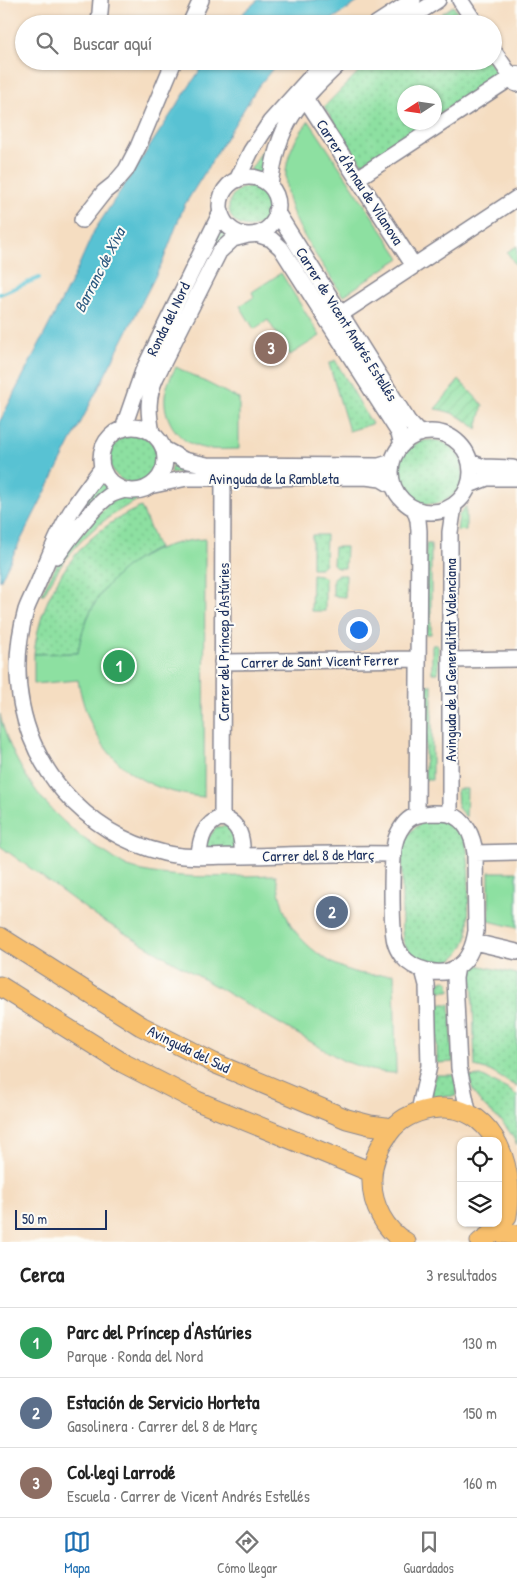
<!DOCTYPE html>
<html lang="es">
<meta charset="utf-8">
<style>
:root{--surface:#fff;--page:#f2f2f2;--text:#222;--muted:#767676;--line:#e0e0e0;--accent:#1f6fb2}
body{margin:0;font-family:"Patrick Hand",sans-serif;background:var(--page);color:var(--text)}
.controls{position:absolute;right:15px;bottom:15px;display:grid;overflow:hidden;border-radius:10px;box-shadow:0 1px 4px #0004}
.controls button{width:45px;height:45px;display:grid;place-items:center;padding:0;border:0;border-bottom:1px solid var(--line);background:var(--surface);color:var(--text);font:25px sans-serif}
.compass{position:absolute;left:397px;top:85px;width:45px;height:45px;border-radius:50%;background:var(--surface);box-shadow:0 1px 4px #0004;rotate:258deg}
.scale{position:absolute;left:15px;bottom:12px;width:92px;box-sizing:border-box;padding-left:5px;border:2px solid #1b2f5e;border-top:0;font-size:14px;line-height:18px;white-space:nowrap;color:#1b2f5e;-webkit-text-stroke:4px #fdfcf7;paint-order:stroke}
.you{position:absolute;left:358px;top:629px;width:18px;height:18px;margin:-12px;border:4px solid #fff;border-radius:50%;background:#1a73e8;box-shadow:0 0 0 8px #1a73e833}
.badge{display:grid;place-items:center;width:32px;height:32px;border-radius:50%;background:var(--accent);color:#fff;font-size:16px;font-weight:700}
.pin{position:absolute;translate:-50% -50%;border:2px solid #fff;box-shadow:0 1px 5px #0006}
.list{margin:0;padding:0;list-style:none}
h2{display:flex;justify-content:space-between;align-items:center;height:65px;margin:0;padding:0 20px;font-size:21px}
h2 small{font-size:16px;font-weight:400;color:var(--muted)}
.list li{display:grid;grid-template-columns:32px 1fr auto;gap:15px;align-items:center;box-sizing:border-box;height:70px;padding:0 20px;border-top:1px solid var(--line)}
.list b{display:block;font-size:19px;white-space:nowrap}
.list p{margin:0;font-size:16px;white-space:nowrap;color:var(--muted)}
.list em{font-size:16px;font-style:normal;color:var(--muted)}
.icon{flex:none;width:28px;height:28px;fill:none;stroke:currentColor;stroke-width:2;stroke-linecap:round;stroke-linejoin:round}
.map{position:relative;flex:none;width:517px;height:1242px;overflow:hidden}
.search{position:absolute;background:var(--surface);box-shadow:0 1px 4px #0004;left:15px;right:15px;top:15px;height:55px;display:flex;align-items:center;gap:12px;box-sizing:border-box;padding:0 18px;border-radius:28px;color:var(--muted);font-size:19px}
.sheet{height:275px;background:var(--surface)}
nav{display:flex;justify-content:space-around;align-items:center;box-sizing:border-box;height:70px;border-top:1px solid var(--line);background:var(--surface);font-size:14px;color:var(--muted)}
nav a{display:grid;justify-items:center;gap:2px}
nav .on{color:var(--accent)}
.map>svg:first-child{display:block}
.grass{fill:url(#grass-dots);stroke:#548880}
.park{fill:#8de0a1;stroke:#548880}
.garden{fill:url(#garden-furrows);stroke:#548880}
.water{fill:#58c2d3;stroke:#3a7898}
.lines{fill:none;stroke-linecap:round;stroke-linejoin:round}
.stream{stroke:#58c2d3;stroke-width:4}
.minor-casing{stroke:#888690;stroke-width:18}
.major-casing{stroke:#888690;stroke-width:21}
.minor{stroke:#fff;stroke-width:15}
.major{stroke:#f8bf6c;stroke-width:19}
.labels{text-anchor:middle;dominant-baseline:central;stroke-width:4;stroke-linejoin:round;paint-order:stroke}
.street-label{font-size:15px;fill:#1b2f5e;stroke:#fdfcf7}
.water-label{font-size:16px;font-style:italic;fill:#2d5b81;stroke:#fdfcf7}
</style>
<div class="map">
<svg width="517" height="1242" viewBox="0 0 517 1242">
<defs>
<pattern id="grass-dots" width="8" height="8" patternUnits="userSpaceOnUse" patternTransform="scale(1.25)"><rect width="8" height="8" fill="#8de0a1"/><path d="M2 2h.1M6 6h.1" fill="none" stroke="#79c08d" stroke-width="1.8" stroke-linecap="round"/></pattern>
<pattern id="garden-furrows" width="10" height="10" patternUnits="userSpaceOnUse" patternTransform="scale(1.25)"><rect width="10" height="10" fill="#8de0a1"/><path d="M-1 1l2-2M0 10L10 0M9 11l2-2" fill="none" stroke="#79c08d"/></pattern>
</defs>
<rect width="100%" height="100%" fill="#fdfcf7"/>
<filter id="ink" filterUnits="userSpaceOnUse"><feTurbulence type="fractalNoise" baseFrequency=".02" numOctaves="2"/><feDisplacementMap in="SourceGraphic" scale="10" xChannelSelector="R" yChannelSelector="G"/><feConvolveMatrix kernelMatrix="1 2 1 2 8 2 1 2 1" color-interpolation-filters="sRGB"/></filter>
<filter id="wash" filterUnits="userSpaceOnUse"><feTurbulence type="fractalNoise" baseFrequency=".0096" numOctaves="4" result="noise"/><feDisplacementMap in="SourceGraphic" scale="20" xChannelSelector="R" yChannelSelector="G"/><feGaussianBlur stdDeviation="1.12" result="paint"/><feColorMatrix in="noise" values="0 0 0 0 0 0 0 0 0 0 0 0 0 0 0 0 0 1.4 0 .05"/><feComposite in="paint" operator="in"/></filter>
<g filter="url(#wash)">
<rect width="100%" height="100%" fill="#f5ddc1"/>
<path class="grass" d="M453,6L465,24H427Z
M371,61H489L498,75L435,116L434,92H404V122L425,123L362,164L324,107L363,67Z
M273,134H276L264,175L252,171L251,169Z
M229 207a20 20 0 1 1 40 0a20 20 0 1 1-40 0Z
M221,228H223L229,234L215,247L212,246Z
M335,360L372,424L349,431L329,364Z
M110 459a24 24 0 1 1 48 0a24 24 0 1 1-48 0Z
M399 472a32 32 0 1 1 64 0a32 32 0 1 1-64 0Z
M173,460L198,470L170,474Z
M100,480L109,490L63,534Z
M124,497L142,498C96,520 67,550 44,594H41L60,559L109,502Z
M466,506V530L457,531L459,515Z
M141,507L158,548C113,570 85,603 78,653L34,654C41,589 80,532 141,507Z
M312,535H326L325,564L320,568H312Z
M426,544H431V634H425Z
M334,547H346L345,568H337L333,564Z
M312,574L320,575L325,578V611H311Z
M337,575H346L345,597L333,596V578Z
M432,645H438V673H432Z
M425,685H432V780H425Z
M457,789H467L466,817L458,808Z
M437,820C447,822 457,826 463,835C472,851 468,914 468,935C464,949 456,961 441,964C426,967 410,958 404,943C401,934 402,923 402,913C402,892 402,872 402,851C406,832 417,821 437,820Z
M226,826L230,828L237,851H205L204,845L216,827Z
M477,965L517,974V1087L490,1071L475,1067L472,970Z
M445,980L449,982L450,991H437L439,982Z
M437,1004H450L453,1062L437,1063Z
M435,1075H454L457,1093L456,1096L430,1097Z
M481,1076L511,1091L517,1096V1145C513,1137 508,1128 501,1121C484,1106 475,1102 469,1077Z"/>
<path class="park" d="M309,121L400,258L343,296C307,239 255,185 309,121Z
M517,246V267L507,252Z
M281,273L320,336L290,355L268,320L254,329L240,306L254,297L252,292Z
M176,367L239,399V449C225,449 210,451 196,446C176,439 163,417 165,396C166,386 171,376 176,367Z
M205,539L204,797C132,791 90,750 78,680L34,684V654L78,653C88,586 138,543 205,539Z
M0,714C2,725 5,733 9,743C29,791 64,829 109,855C115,859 121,864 128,867C170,881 232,876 276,875C279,892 282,908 290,923C302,946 337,971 364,974C373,976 385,974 394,974L396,1073C376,1073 360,1067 342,1060L97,917L0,846Z
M489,872H517V928L489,921Z"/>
<path class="garden" d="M459,380L483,405L477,429C464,418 452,411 435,409Z"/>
<path class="water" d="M258,0H361L325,24H235L245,11Z
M206,61H279L257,88L184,206L163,261L0,581V421L74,276L94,231Z"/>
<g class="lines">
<path class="stream" d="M0,294L39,278"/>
</g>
</g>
<g filter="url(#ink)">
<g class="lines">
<defs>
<path id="minor" d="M460,0L476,24
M99,24L101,0
M190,24L201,0
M376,24L413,0
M401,24L438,0
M493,50L516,84
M305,98L414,266
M220 206a29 29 0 1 1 58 0a29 29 0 1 1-58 0Z
M358,178L517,74
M237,180L251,151L270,122L325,61
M270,186C277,123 298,103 342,61
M276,211L408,421L420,434
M82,220L104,192L114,184L126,170L138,147L174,61
M256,234L271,239L281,248L399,433L402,445
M341,314L517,198
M101 459a32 32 0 1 1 64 0a32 32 0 1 1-64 0Z
M123,429L143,371L221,212
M391 472a40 40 0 1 1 80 0a40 40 0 1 1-80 0Z
M152,433C148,412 147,397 156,377L219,252L233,239L248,235
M164,449L184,460L207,465L379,466L392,462
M470,462L484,467L513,468
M102,468C93,480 84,492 75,505C61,526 51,552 41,576C37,587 30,599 26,610C8,674 20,740 63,791C90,822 123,843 164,853C188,859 214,856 239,856C290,855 342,853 394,854
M154,485L187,478L365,477L381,479L393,486
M469,485L487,478H517
M414,508L418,520L419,531L417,815
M57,556C68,540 93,507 109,496C113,493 119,492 124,490
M450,660L517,659
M222,662L417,659
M433,813C438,813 444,813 449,814C466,819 473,837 475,853L476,931C474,944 469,960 457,967C441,978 413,970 402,956C399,952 396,946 395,942C391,926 391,860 395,843C396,836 402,825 408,820C415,814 424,814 433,813Z
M450,814V532L454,506
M222,817L223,466
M475,853L517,852
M199,856C200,838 204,824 222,817C240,824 243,838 242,856
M474,942L517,952
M457,967L455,978L459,1068L468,1111
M419,1111L429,1066L427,985L423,970"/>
<path id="major" d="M0,937L141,1026L214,1063L347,1119L370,1125L393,1128
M0,986L123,1063L197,1101L371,1172
M495,1232L517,1235
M406,1242C385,1231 372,1205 372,1182C371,1163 378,1148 389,1133C399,1119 414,1112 431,1109C489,1099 517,1162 507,1216C500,1227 491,1235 480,1242"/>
</defs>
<use href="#minor" class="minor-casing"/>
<use href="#major" class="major-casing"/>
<use href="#minor" class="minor"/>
<use href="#major" class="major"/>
</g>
</g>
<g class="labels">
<g class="street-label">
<text transform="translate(360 182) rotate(57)">Carrer d'Arnau de Vilanova</text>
<text transform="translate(168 319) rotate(-64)">Ronda del Nord</text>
<text transform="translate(347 324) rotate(58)">Carrer de Vicent Andrés Estellés</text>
<text x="274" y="478">Avinguda de la Rambleta</text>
<text transform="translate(223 642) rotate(-90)">Carrer del Príncep d'Astúries</text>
<text transform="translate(450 660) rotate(-90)">Avinguda de la Generalitat Valenciana</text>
<text transform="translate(320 661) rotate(-1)">Carrer de Sant Vicent Ferrer</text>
<text transform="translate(318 855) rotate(-1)">Carrer del 8 de Març</text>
<text transform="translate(189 1049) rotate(26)">Avinguda del Sud</text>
</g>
<g class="water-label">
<text transform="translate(99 270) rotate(-63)">Barranc de Xiva</text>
</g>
</g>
</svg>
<div class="controls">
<button><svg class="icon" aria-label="locate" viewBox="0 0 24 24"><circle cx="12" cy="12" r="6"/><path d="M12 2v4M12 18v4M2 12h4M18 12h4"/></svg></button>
<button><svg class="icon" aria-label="layers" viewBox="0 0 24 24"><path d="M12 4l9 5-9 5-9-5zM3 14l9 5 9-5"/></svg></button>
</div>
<svg class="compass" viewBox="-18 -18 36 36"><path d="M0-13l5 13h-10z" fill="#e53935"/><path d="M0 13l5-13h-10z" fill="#767676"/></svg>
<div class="scale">50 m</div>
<div class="you"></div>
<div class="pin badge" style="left:119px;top:666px;background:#2e9e5b">1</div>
<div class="pin badge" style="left:332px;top:912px;background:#5c6f8a">2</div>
<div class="pin badge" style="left:271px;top:348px;background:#8d6e63">3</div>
<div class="search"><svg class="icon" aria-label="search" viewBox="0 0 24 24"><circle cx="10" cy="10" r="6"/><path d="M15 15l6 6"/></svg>Buscar aquí</div>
</div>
<section class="sheet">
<h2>Cerca<small>3 resultados</small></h2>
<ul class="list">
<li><span class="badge" style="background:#2e9e5b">1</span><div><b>Parc del Príncep d'Astúries</b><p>Parque · Ronda del Nord</p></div><em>130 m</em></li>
<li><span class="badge" style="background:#5c6f8a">2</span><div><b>Estación de Servicio Horteta</b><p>Gasolinera · Carrer del 8 de Març</p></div><em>150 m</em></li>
<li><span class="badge" style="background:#8d6e63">3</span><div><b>Col·legi Larrodé</b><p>Escuela · Carrer de Vicent Andrés Estellés</p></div><em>160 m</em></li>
</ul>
</section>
<nav>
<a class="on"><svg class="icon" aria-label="map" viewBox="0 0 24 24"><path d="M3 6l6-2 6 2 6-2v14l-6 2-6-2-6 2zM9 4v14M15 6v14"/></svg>Mapa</a>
<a><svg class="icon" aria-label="directions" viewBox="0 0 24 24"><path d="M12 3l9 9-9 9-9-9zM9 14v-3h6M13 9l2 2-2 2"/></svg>Cómo llegar</a>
<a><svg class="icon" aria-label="saved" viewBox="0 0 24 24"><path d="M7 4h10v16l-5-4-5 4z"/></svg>Guardados</a>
</nav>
